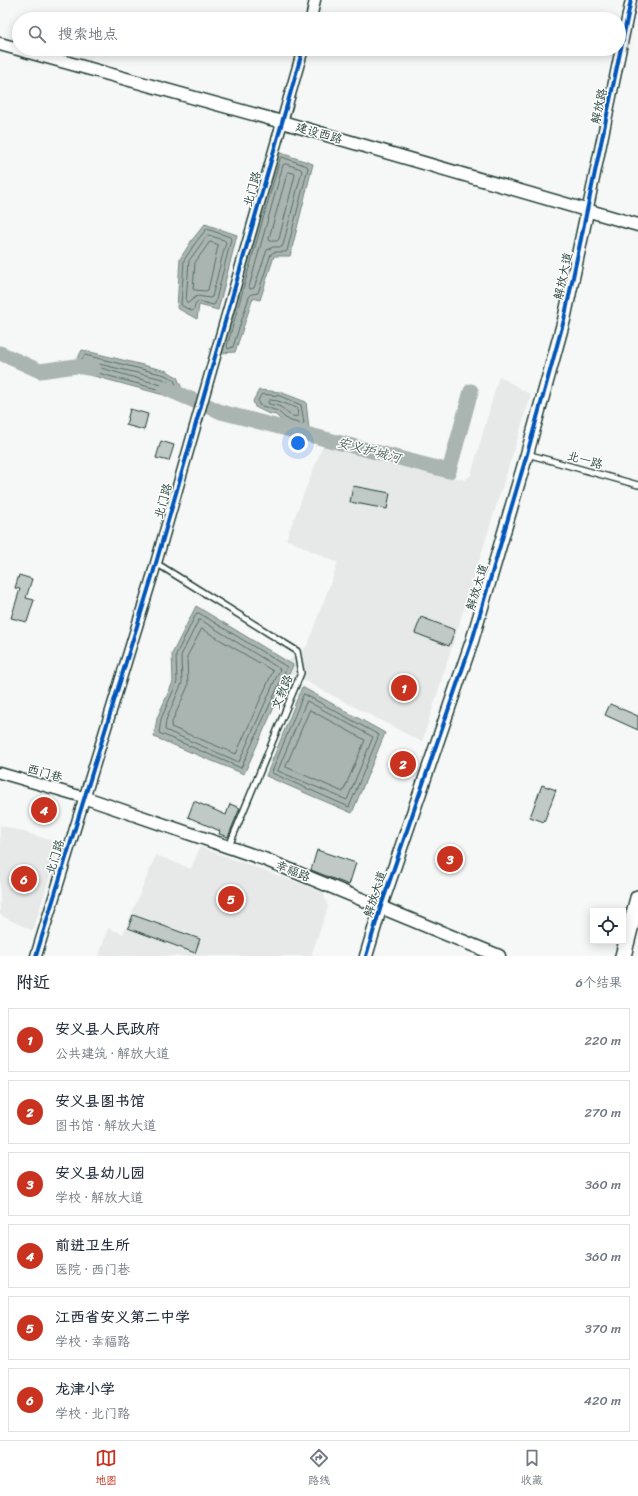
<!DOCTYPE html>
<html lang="zh">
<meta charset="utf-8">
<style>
:root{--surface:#fff;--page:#f6f6f7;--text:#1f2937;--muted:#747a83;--line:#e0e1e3;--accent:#c8321e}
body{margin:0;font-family:Sriracha,"LXGW WenKai TC",sans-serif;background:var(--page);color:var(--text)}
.controls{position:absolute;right:12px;bottom:12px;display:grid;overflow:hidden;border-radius:0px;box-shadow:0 2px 10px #0003}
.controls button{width:36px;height:36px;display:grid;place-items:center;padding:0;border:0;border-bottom:1px solid var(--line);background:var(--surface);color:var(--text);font:20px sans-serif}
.you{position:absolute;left:298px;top:443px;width:14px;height:14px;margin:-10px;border:3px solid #fff;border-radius:50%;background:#1a73e8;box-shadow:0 0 0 6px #1a73e833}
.badge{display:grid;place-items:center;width:26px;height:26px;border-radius:50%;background:var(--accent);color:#fff;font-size:13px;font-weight:700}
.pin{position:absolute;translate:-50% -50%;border:2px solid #fff;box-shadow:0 1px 4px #0006}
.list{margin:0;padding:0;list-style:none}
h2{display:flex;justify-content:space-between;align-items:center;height:52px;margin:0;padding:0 16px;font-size:17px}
h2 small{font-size:13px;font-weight:400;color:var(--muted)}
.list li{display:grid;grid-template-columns:26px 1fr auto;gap:12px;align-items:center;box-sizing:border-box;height:64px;margin:0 8px 8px;padding:0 8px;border:1px solid var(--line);border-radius:0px}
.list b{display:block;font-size:15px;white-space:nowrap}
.list p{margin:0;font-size:13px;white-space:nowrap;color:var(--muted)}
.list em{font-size:13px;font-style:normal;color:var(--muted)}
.icon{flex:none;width:22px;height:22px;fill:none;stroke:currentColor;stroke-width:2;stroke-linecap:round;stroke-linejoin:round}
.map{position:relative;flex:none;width:638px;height:956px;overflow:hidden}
.search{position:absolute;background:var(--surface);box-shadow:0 2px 10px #0003;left:12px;right:12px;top:12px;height:44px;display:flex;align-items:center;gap:10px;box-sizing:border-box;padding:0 14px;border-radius:22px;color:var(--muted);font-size:15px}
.sheet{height:484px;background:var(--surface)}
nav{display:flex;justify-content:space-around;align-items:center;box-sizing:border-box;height:56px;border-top:1px solid var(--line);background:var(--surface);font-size:11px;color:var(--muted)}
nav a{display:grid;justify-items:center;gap:2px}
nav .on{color:var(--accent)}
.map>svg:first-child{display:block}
.built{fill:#e6e9e8}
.water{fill:#aab5b1;stroke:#72857f}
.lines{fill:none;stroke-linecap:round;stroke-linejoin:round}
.shore{stroke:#576d66;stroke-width:1}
.river{stroke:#aab5b1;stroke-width:15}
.building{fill:#c0c9c6;stroke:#1f3d34}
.service-casing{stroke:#1f3d34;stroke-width:8}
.minor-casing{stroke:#1f3d34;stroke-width:13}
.tertiary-casing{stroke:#1f3d34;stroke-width:15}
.primary-casing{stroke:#1f3d34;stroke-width:18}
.service{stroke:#fff;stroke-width:5}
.minor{stroke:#fff;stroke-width:10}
.tertiary{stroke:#fff;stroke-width:12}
.primary{stroke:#fff;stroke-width:15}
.cycleway-casing{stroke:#fff;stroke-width:6}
.cycleway{stroke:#0057b8;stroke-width:4}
.labels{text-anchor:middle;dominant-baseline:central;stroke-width:3;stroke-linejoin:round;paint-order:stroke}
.street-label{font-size:12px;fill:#1f3d34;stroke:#fff}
.water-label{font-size:13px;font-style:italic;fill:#49615a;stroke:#fff}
</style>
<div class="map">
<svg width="638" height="956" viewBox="0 0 638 956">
<rect width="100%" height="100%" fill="#f6f7f7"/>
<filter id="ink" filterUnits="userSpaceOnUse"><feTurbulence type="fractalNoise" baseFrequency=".025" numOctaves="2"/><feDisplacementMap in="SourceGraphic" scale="8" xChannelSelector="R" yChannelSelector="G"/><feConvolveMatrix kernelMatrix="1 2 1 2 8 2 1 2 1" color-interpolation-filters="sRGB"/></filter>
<g filter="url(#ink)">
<path class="built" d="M499,376L531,395L422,742L280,668L307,646L338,563L286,539L323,445L465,480L471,475Z
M0,825L60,843L33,931L0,915Z
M200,847L323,892L328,907L311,956H99L108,928L123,934L156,855L191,869Z"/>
<path class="water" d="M278,152L313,164L290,256H274L260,300L253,298L235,352L222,353L219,359Z
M205,224L237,235L218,310L199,305L197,319L177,308L180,259L192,240Z
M82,350L167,371L177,377L189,405L164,395L72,370Z
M259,390L280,392L306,402L309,429L290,425L281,420L276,415L267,413L255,407L253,401Z
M196,606L293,665L244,774L154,737L157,718L173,682L172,654Z
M302,687L385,733L352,813L266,776Z"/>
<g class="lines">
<path class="shore" d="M282,157L307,166L308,168L287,251L285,252H274L271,254L258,293L252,294L249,297L233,347L228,349L227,346L280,159Z
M286,164L301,169L302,171L283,245L282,247H273L267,250L254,288L250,289L249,287L283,165Z
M288,172L294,173L295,175L279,239L277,241H270L269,239Z
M207,229L230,237L231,239L215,304L213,305L198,301L195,304L194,310L191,311L181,305L184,260L196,242Z
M208,235L224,240L226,242L212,297L210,298L197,296L188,303L186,301L189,261Z
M210,242L217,244L218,246L208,290L206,291L195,290L193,289L195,263Z
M85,355L165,375L174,380L180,395L177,396L164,391L80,368L78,366Z
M86,361L163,379L170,383V385L168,387L87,364Z
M262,394L280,396L301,405L304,423L302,424L291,421L284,417L278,411L259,405L258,401Z
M270,400L278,401L297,408L298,416C290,418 287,412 282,408C278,405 273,405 269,404L268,402Z
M197,613H199L287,667L241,768L159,733L161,719L177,682L176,655Z
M199,620H201L280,669L239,762L165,730L166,720L182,683L181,656Z
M202,629L273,671L236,754L171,727L172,722L188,686L187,657Z
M304,694L379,735L349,807L272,773Z
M307,701L373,737L347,800L278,771Z
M310,710L365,740L343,792L286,767Z"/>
<path class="river" d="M0,353L40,371L76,366L94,369
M167,389L195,401
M208,406L221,412L449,471L471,391"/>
</g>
<path class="building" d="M130,409L148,414L144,430L126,425Z
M161,441L174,445L169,461L156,458Z
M353,486L390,493L387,509L350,502Z
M19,575L32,579L26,598L34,600L27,622L11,618L20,589L15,588Z
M421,617L455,630L449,646L415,633Z
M610,704L638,716V730L605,715Z
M542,785L556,790L544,822L530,817Z
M194,801L226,815L230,804L240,808L228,837L219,834L220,831L188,817Z
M317,850L356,863L349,885L311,870Z
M133,915L200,939L195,953L128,928Z"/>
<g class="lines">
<defs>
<path id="service" d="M527,454L638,485
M156,563L297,651L301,673L229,846"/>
<path id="minor" d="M311,19L315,0
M586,217L631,0
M0,773L83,797
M36,956L152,577L303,49"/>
<path id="tertiary" d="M0,44L282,122L638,225
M83,797L264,859L499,956
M366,956L381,906L472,641L527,454L564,320L586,217"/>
<path id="primary" d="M623,956L638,898"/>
</defs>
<use href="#service" class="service-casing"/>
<use href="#minor" class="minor-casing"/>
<use href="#tertiary" class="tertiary-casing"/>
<use href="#primary" class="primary-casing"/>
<use href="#service" class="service"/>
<use href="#minor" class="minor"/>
<use href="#tertiary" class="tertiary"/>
<use href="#primary" class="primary"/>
<defs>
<path id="cycleway" d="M36,956L152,577L303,49
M366,956L381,906L472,641L527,454L564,320L631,0"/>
</defs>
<use href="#cycleway" class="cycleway-casing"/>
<use href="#cycleway" class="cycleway"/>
</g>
</g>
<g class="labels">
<g class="street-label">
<text transform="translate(599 106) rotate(-78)">解放路</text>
<text transform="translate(319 133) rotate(16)">建设西路</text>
<text transform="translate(252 189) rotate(-74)">北门路</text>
<text transform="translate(563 276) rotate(-78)">解放大道</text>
<text transform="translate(585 460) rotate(16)">北一路</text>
<text transform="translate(163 501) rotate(-74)">北门路</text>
<text transform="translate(477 587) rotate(-73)">解放大道</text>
<text transform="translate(282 692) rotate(-67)">文教路</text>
<text transform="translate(45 773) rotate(16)">西门巷</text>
<text transform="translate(55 857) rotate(-73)">北门路</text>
<text transform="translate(293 871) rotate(22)">幸福路</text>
<text transform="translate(375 894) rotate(-72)">解放大道</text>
</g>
<g class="water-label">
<text transform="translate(369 450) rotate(15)">安义护城河</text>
</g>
</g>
</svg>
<div class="controls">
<button><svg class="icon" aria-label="locate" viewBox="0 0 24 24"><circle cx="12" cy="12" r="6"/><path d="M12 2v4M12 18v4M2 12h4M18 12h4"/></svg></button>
</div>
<div class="you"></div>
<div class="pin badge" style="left:404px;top:688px">1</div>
<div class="pin badge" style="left:403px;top:764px">2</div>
<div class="pin badge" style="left:450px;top:859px">3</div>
<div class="pin badge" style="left:44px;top:810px">4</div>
<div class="pin badge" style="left:231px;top:899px">5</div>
<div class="pin badge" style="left:24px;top:879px">6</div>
<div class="search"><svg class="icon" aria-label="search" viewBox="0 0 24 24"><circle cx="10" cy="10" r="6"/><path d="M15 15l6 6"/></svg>搜索地点</div>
</div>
<section class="sheet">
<h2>附近<small>6个结果</small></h2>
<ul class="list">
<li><span class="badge">1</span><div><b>安义县人民政府</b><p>公共建筑 · 解放大道</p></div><em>220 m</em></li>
<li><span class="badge">2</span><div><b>安义县图书馆</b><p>图书馆 · 解放大道</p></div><em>270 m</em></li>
<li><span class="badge">3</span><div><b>安义县幼儿园</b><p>学校 · 解放大道</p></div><em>360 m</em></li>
<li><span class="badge">4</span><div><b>前进卫生所</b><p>医院 · 西门巷</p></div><em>360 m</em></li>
<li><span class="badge">5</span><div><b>江西省安义第二中学</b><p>学校 · 幸福路</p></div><em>370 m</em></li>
<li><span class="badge">6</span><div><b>龙津小学</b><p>学校 · 北门路</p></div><em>420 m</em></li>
</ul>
</section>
<nav>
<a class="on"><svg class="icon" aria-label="map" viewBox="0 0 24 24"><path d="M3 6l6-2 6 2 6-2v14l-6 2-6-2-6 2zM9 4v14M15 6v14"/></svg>地图</a>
<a><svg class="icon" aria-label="directions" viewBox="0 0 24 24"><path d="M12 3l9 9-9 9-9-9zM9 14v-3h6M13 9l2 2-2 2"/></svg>路线</a>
<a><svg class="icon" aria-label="saved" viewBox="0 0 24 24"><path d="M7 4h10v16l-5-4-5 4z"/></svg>收藏</a>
</nav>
